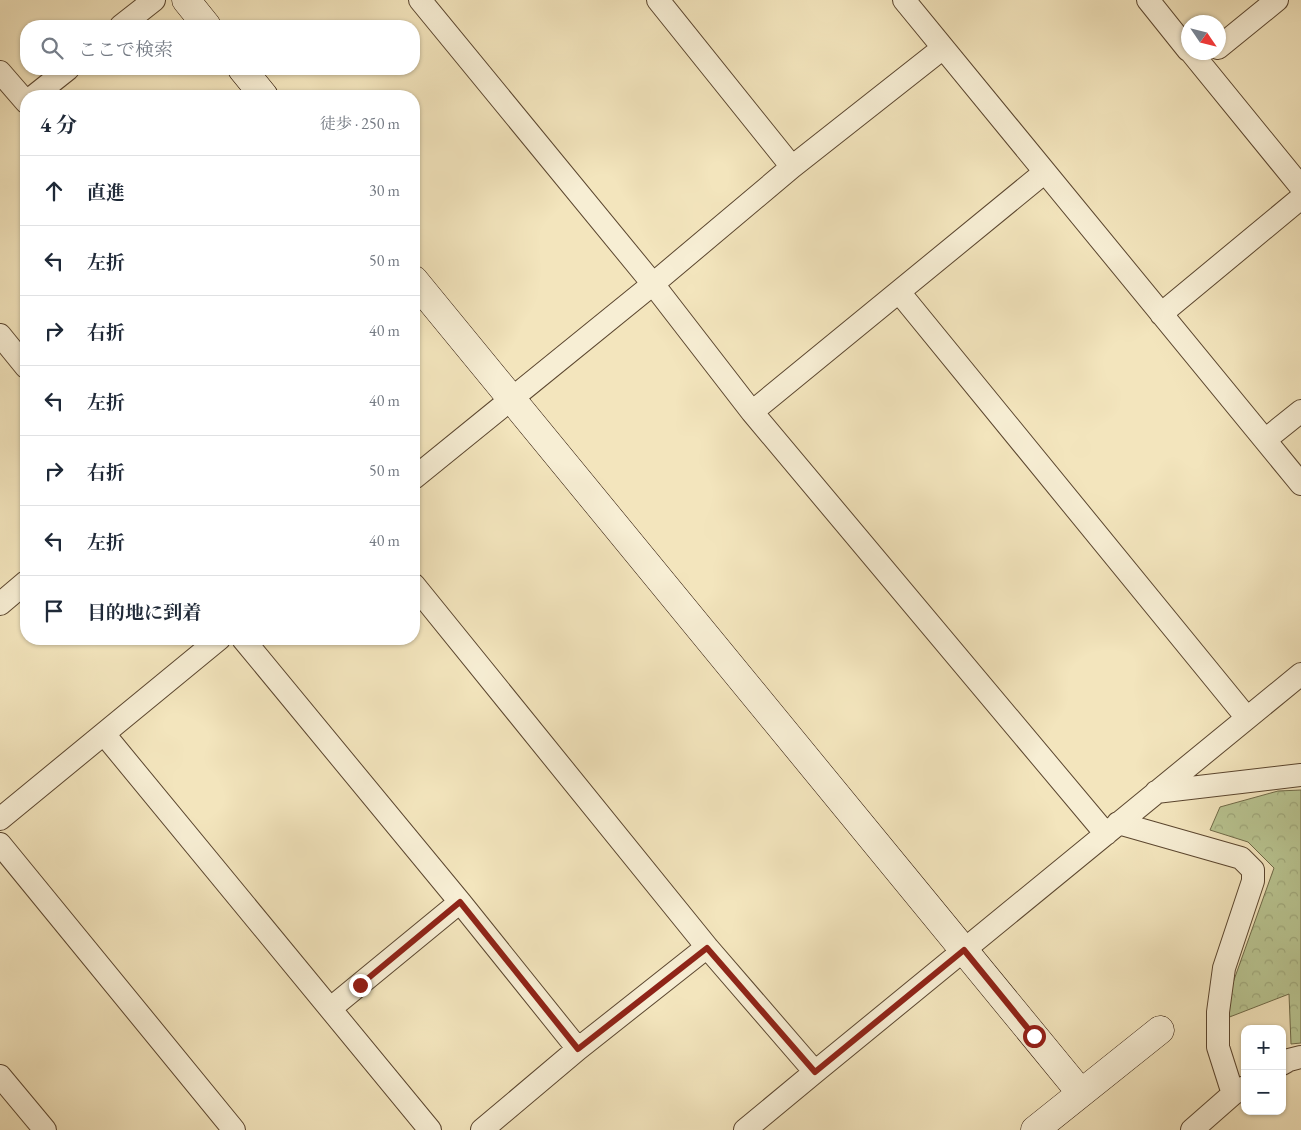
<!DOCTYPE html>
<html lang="ja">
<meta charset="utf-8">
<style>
:root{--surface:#fff;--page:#f6f6f7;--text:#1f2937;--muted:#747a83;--line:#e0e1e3}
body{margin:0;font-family:"EB Garamond","Noto Serif JP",serif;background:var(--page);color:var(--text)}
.controls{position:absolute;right:15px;bottom:15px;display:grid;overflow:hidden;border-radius:10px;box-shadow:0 1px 4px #0004}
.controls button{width:45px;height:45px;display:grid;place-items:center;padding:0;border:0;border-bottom:1px solid var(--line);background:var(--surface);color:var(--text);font:25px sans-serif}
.compass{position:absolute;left:1181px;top:15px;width:45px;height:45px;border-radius:50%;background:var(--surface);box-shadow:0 1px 4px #0004;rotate:125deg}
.stop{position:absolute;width:15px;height:15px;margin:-11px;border:4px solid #8f2418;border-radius:50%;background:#fff}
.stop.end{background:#8f2418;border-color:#fff;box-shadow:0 1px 5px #0008}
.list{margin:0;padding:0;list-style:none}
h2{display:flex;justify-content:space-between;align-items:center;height:65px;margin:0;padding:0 20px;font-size:21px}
h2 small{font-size:16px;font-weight:400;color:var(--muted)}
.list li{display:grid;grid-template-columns:32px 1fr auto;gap:15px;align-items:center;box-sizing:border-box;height:70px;padding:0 20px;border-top:1px solid var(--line)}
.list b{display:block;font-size:19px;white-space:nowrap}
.list em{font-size:16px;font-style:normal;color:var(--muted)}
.icon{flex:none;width:28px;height:28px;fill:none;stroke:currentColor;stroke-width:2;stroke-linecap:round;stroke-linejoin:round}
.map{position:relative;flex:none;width:1301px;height:1130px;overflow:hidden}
.search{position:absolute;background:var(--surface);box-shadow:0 1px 4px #0004;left:20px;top:20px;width:400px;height:55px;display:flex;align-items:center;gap:12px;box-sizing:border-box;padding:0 18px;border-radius:20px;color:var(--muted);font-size:19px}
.panel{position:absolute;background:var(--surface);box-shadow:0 1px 4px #0004;left:20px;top:90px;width:400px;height:555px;border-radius:20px}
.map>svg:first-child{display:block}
.forest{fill:url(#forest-crowns);stroke:#706b49}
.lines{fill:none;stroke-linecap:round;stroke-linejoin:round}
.street-casing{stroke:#5b462f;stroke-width:24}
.secondary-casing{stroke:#281100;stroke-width:29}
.street{stroke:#f7eed4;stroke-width:22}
.secondary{stroke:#f7eed4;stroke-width:28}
.route{stroke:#8f2418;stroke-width:6}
</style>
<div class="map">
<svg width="1301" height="1130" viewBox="0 0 1301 1130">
<defs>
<pattern id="forest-crowns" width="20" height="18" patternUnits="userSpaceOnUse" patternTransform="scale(1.25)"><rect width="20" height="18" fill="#b9c592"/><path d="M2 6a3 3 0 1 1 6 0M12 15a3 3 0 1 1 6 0" fill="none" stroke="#9fa87c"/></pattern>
</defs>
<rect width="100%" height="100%" fill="#f3e5bd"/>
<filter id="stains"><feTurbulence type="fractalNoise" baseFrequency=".004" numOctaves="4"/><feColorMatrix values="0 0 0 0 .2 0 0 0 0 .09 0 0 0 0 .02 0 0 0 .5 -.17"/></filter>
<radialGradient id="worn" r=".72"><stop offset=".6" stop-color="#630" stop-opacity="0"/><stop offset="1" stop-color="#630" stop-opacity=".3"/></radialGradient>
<path class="forest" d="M1301,790V1043L1291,1044L1289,994L1227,1018L1230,991L1274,868L1248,842L1210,830L1220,807L1278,791Z"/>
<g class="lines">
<defs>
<path id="street" d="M420,0L653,284L752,412L1106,834
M658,0L792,167
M904,0L1301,484
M1148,0L1188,50
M121,26L154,0
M1218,48L1277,0
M1191,52L1301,187
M0,72L26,102
M34,96L68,69
M899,292L1247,718
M1161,314L1301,198
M0,335L26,367
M752,412L1045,172
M1265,440L1301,411
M414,478L653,284L792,167L943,48
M414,585L707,947L815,1072
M0,604L26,582
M243,639L460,902L578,1049
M104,734L430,1130
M1156,792L1301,775
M0,819L219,639
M1118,823L1241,858L1253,870V881L1224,968L1218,1012V1047L1233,1094
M0,844L234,1130
M331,1008L460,902
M1282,1064L1289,1060L1301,1057
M0,1076L45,1130
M482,1130L578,1049L707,947
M745,1130L815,1072L1301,674
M1192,1130L1233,1094L1245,1087"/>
<path id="secondary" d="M186,0L207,26
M242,69L264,96
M414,280L1081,1093
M1035,1130L1160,1030"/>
</defs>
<use href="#street" class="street-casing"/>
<use href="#secondary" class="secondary-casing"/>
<use href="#street" class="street"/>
<use href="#secondary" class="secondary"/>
</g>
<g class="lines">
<path class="route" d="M360,985L460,902L578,1049L707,948L815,1072L964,950L1034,1036"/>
</g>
<rect width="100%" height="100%" filter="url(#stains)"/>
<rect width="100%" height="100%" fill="url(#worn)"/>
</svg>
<div class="controls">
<button>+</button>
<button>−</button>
</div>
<svg class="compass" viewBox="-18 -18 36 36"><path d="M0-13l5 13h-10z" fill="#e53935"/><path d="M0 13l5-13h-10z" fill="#747a83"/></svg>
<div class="stop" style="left:1034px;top:1036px"></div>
<div class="stop end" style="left:360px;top:985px"></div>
<div class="search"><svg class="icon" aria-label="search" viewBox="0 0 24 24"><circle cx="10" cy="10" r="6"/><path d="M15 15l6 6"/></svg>ここで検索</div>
<section class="panel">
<h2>4 分<small>徒歩 · 250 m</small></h2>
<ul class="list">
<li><svg class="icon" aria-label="ahead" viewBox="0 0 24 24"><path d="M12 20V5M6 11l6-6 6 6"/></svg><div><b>直進</b></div><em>30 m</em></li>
<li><svg class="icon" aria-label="left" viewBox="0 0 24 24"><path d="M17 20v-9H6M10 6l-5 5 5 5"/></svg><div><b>左折</b></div><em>50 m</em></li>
<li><svg class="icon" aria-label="right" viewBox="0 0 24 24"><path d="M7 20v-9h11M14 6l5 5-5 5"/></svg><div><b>右折</b></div><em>40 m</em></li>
<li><svg class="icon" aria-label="left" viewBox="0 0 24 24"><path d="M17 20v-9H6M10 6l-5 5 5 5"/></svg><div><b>左折</b></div><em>40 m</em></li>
<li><svg class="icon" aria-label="right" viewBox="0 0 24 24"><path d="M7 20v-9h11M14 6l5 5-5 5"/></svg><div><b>右折</b></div><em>50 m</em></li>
<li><svg class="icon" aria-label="left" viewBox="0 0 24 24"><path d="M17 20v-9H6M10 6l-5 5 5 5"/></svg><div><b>左折</b></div><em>40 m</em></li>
<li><svg class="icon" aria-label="arrive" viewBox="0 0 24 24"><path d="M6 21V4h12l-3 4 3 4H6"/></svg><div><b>目的地に到着</b></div></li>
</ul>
</section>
</div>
